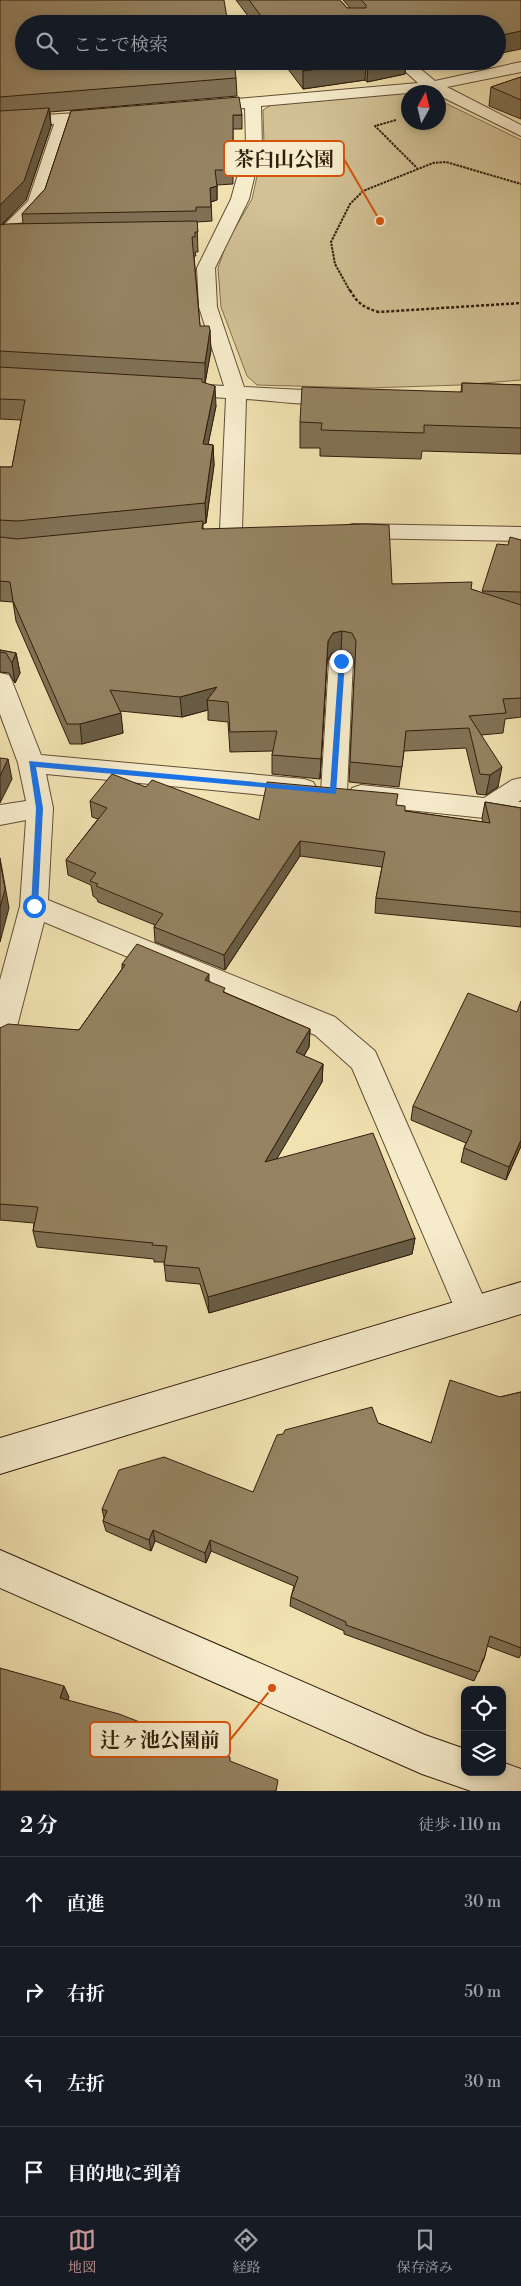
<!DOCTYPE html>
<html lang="ja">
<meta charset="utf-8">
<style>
:root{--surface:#171b24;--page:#20242c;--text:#f1f3f6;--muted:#9ea1a6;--line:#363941;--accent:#c59692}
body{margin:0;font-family:"Libre Bodoni","Noto Serif JP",serif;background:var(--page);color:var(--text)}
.controls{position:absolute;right:15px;bottom:15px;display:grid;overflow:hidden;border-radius:10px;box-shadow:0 2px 8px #0003}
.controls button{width:45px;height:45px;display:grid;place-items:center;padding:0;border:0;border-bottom:1px solid var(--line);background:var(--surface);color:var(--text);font:25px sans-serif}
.compass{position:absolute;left:401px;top:85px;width:45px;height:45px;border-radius:50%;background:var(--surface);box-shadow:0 2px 8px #0003;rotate:8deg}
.stop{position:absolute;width:15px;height:15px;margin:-11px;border:4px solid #1a73e8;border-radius:50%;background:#fff}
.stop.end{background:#1a73e8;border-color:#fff;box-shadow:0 1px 5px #0008}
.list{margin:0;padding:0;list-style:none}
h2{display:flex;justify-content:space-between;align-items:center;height:65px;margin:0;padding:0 20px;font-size:21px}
h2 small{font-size:16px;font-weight:400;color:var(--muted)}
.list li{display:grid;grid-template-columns:32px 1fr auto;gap:15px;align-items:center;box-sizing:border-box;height:90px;padding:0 20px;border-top:1px solid var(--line)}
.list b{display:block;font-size:19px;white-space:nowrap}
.list em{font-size:16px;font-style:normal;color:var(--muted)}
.icon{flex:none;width:28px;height:28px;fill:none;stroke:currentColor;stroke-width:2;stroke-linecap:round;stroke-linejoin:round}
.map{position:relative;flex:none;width:521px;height:1791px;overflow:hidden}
.search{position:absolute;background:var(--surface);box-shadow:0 2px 8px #0003;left:15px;right:15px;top:15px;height:55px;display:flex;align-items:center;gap:12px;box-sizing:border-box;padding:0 18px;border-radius:28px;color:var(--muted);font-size:19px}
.sheet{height:425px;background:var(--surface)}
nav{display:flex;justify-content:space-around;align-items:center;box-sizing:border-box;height:70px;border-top:1px solid var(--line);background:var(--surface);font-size:14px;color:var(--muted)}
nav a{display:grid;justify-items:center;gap:2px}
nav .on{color:var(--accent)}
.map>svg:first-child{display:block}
.green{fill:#d1c195;stroke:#826f50}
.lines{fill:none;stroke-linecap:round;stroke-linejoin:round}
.street-casing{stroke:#624e35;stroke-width:2}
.secondary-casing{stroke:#321d0c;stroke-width:2}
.path-far1{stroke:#321d0c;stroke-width:2;stroke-dasharray:2.5 1;stroke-linecap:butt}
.path{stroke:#321d0c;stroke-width:2.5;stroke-dasharray:3 2;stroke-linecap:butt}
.street{fill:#f6eccc;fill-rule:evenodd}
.secondary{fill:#f6eccc;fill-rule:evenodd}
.wall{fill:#807154;stroke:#321d0c}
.shaded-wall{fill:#685c45;stroke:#321d0c}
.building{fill:#958362;stroke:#321d0c}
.route{fill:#1a73e8}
.leader{fill:none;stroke:#d6530c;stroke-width:2}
.callout-dot{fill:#d6530c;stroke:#f6eccc;stroke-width:2}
.callout{fill:#f6eccc;stroke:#d6530c;stroke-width:2}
.callout-label{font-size:20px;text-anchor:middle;font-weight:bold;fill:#321d0c}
</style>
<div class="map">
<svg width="521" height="1791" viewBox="0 0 521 1791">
<rect width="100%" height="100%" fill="#f1e2b1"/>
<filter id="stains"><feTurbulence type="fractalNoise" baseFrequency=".004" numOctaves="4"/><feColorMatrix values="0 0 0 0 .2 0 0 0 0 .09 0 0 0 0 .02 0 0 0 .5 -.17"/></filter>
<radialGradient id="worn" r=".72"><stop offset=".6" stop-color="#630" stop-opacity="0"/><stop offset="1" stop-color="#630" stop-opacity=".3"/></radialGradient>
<path class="green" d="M408,93V122H438L439,100L521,140V380L460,385L369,388L257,385L247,376L221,307L218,268L227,242L252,199L264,144L263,110L271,105Z"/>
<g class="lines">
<defs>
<path id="street" d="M394,61H411L435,81L521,62V72L447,87L521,125V136L438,95V92L430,91L261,106L262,145L249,199L215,268L217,307L244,387L345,392L348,396L345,400C314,408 278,401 246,399L242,530L239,535L231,537L223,535L220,530L226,398L179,395L172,393L169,389L172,385L179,383L224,386L199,307L197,268L231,199L246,145L245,108L203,112L197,110L195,107L197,104L203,102L418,83Z
M106,111L112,113L114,116L112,119L71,123L45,203L6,243L0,244V229L28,201L54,124L0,128V118Z
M353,524L521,527V541L353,538L345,536L342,531L345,526Z
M341,653L350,655L353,661L347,792L343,799L334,802L325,799L321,792L329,661L332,655Z
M0,673L9,675L12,681L41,755L304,779L313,782L317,789L313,796L304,799L46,774L53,808L48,900L335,1017L375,1051L490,1312L485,1323L473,1328L461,1323L352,1068L315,1035L44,922L15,1034L10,1043L0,1046V980L20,906L26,820L0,825V805L26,801L18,763L0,714Z
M521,778V800L518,802H521V822L361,805L352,802L348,795L352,788L361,785L484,798L512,780Z"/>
<path id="secondary" d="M521,1282V1314L0,1474V1438Z
M0,1550L425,1735L465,1749V1772H502V1762L521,1769V1791H471L422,1774L0,1588Z"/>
</defs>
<use href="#street" class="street-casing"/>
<use href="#secondary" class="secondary-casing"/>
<path class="path-far1" d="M396,120L375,126L417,168
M350,291L335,264L331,242L350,204L363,191L433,163L446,162L521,184"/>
<path class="path" d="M350,290C357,303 364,308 379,312L521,303"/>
<use href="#street" class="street"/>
<use href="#secondary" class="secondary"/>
</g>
<path class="wall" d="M0,0L236,78L237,96L50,112L51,126L26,200L2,225L23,223L22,214L45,189L71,111L242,115V129H233V184L217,185V200L211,202L212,221L197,222L198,252H195L196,256H194L200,326L211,350L205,383L216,406L208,444L213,445L214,465L206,523L203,524V529L392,584L471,589L482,593L508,545L521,540V717L505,719L503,733L481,735L498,787L486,795L477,794L466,748L404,751L399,787L349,782L355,661L350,653L341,651L332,653L327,661L320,779L272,774V755L273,751L230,752L228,722L208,720V710L182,717L120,711L123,733L82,744H70L16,621L13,602L0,601V467H12L21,420L0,419Z
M236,0H340L347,8H350L343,0H521L497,24H254Z
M282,61H406L405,74L367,82L365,80L303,89Z
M414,61H462L424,69Z
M521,77V119L489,106L491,87Z
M462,383L521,385V454L422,451L421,459L320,456V448H300V422L461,392Z
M0,650L16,653L20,673L15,683L9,673L0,672Z
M146,787L259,820L397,805L405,811L483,822L482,818L485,802L521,808V927L375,913L376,898L382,867L300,856L225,970L155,942L154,927L155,925L98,902L97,899L93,896L91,885L68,875L66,860L98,819L92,817L90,801Z
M122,964L209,981L226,993L310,1029L309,1047L304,1056L323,1064L322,1082L277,1158L415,1238L412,1254L209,1313L200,1284L166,1281L164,1262H154V1259L37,1247L33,1231L34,1223L0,1220V1028L79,1030L122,969Z
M517,1012L521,1146L506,1180L461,1162L464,1148L466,1143L411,1120L413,1106Z
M521,1392V1654L519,1658L487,1646L484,1659L474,1681L344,1634V1631L290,1606L291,1597L294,1586L211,1551L206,1563L155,1541L151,1551L106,1531L103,1521L104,1518L102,1509L253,1492L378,1423L431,1443L500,1397Z"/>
<path class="shaded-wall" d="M521,31V49L497,54V36Z
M379,61H406L405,74L367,82L368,64Z
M425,61H462L424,69Z
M366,62L365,80L303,89V71Z
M49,108L51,126L26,200L0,226V205Z
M217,186V200L210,202V188Z
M210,330L211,350L205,383V363Z
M215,386L216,406L204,464L203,444Z
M213,445L214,465L206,523L205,503Z
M342,631L341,651L332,653L327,661L320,779L328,641L333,633Z
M16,653L20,673L15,683L12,663Z
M217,687L207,700L208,710L182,717L180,697Z
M121,713L123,733L82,744L80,724Z
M8,759L12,779L0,803V776Z
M502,767L498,787L486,795L490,775Z
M300,841V856L225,970L224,955Z
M0,858L9,908L0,942Z
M209,974V993L205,980Z
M310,1029L309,1047L295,1070L296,1052Z
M323,1064L322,1082L265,1179V1162Z
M521,1140V1146L506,1180L509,1167Z
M415,1238L412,1254L209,1313L208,1297Z
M153,1530L155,1541L151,1551L149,1540Z
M210,1540L211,1551L206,1563L205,1553Z
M64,1686L69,1697L65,1709L60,1698Z"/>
<path class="building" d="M0,0H224L228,24H24V61H234L236,78L0,97Z
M249,0H340L347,8H366V5L361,0H521V31L497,36V24H267Z
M296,61H379L368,64L366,62L303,71Z
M521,77V100L491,87Z
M239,97L242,115H233V170H215L217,186L210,188L211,207H196V211L22,214L45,189L71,111Z
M49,108L24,181L0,205V111Z
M197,221L198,232H195V237H192L200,326H209L210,330L205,363L0,351V225L6,224Z
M0,367L202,379V382L215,386L203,444L213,445L205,503L17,521L0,520V467H12L25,400L0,399Z
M462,383L521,385V428L424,425V433L321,430L322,423L300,422L302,387L462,392Z
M203,521L202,529L366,524L389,525L392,584L472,582L471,589L521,605V698L503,699L506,713L469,716L502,767L490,775L480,774L469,728L406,731L402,767L350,762L356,641L352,633L342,631L333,633L328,641L321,759L272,755L277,731L230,732L228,702L207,700L217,687L180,697L110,690L121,713L80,724H67L13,601L10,582L0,581V537L17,539Z
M510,537L521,540V592L482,591L497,544L508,545Z
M0,650L16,653L12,663L6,653L0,652Z
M0,758L8,759L0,776Z
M112,774L146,787L152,780L259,820L267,782L398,794L396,805L405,806V811L490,823L485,802L521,808V912L376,898L385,852L300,841L224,955L154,927L163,914L96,886L98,884L90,881L96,873L66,860L107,808L90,801Z
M0,860L5,889L0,908Z
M137,944L209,974L205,980L225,988L223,992L310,1029L296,1052L323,1064L265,1162L373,1133L415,1238L208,1297L199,1268L164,1265L167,1246L152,1245L153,1243L33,1231L38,1207L0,1204V1028L8,1024L79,1030L125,965L122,964Z
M468,993L517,1012L521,1001V1140L509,1167L464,1148L472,1131L413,1106Z
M450,1380L500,1397L521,1392V1648L490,1636L484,1659H483L479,1672L346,1625V1622L291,1597L298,1577L210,1540L205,1553L153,1530L149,1540L103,1521L107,1511L102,1509L119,1470L164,1457L253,1492L277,1435L283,1434L285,1430L372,1407L378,1423L431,1443Z
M0,1668L64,1686L60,1698L119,1714L230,1757V1761L278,1780L276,1791H0Z"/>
<path class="route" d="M339,659L345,661L336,794L36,767L43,808L38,906L34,909L31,908L36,808L29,761L330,789Z"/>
<path class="leader" d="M380 221L344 159M272 1688L230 1740"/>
<g class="callout-dot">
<circle cx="380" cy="221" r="5"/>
<circle cx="272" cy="1688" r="5"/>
</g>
<g class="callout">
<rect x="224" y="141" width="120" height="35" rx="5"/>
<rect x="90" y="1722" width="140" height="35" rx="5"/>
</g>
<g class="callout-label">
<text x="284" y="166">茶臼山公園</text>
<text x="160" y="1747">辻ヶ池公園前</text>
</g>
<rect width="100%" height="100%" filter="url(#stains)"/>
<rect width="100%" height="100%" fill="url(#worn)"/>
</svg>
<div class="controls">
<button><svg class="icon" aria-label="locate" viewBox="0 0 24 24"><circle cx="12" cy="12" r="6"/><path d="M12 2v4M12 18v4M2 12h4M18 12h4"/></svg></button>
<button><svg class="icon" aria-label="layers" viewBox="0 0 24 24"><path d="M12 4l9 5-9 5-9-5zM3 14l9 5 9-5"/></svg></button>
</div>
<svg class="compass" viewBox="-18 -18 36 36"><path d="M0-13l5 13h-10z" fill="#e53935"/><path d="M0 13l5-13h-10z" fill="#9ea1a6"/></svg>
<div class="stop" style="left:34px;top:906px"></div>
<div class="stop end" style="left:341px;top:661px"></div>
<div class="search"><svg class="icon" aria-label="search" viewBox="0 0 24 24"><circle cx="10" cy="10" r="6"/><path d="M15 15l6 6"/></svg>ここで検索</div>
</div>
<section class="sheet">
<h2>2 分<small>徒歩 · 110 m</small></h2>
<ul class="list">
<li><svg class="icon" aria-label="ahead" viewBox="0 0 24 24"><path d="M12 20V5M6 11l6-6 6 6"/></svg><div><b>直進</b></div><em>30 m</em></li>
<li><svg class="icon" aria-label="right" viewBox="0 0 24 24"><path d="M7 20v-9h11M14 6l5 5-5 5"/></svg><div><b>右折</b></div><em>50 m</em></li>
<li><svg class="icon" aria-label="left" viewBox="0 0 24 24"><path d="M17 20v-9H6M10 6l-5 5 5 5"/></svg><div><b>左折</b></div><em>30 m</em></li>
<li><svg class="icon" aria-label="arrive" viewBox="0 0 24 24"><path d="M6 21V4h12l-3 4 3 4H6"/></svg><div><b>目的地に到着</b></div></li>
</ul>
</section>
<nav>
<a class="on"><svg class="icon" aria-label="map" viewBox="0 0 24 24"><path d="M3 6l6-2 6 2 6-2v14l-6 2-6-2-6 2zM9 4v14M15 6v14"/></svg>地図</a>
<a><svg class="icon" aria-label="directions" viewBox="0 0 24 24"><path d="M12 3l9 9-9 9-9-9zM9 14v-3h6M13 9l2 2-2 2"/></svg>経路</a>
<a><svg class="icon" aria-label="saved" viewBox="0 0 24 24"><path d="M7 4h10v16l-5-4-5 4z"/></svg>保存済み</a>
</nav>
